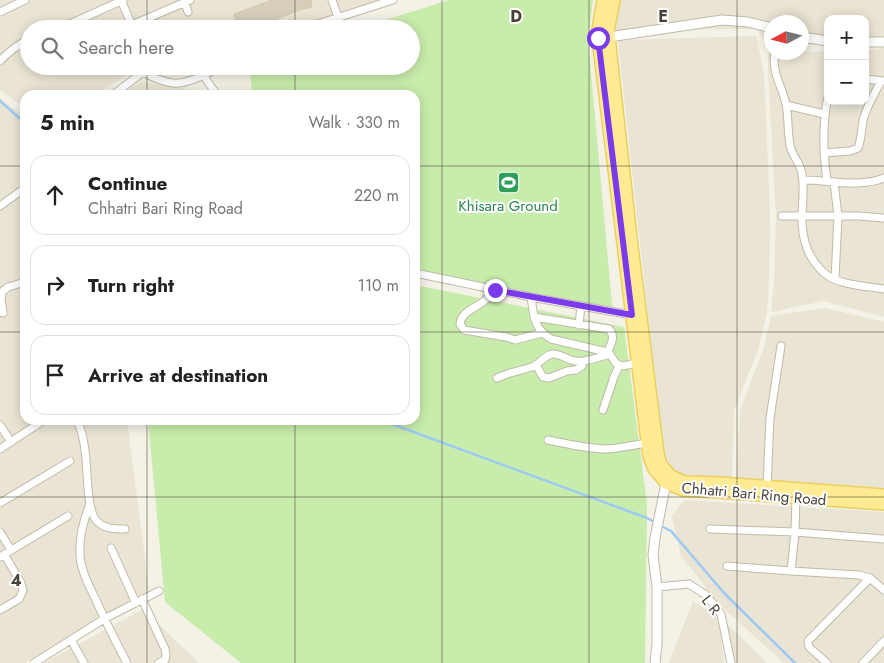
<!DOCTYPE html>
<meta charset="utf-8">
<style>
:root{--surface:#fff;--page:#f2f2f2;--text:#222;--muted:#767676;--line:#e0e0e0}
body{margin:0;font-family:Jost,sans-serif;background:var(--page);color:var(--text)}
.controls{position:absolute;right:15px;top:15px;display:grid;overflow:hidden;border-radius:10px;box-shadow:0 2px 12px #0003}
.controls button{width:45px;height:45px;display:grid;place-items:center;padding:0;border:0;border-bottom:1px solid var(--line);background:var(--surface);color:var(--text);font:25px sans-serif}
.compass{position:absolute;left:764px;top:15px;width:45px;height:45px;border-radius:50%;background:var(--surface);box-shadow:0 2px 12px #0003;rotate:263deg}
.stop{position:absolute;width:15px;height:15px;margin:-11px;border:4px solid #7c3aed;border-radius:50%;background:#fff}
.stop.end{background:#7c3aed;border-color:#fff;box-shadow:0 1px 5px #0008}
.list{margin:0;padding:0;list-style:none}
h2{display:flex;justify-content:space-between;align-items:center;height:65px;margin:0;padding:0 20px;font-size:21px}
h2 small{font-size:16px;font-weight:400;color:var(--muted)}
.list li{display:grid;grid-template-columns:32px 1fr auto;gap:15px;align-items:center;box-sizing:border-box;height:80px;margin:0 10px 10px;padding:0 10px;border:1px solid var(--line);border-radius:15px}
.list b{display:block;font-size:19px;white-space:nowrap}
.list p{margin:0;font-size:16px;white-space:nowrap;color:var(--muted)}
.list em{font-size:16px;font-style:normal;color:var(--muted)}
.icon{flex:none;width:28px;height:28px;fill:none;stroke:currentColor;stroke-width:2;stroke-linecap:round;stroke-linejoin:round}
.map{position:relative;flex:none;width:884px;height:663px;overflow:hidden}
.search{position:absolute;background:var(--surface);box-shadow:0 2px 12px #0003;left:20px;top:20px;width:400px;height:55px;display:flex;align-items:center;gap:12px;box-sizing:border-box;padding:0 18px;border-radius:28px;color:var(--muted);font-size:19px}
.panel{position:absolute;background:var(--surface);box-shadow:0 2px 12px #0003;left:20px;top:90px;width:400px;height:335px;border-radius:15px}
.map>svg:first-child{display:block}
.residential{fill:#e9e4d3}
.green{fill:#c8ecab}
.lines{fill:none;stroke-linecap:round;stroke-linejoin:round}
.stream{stroke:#9dc9f5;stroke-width:2.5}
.building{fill:#d7ceba;stroke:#d2c7ad}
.minor-casing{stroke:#c0baa8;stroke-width:9}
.tertiary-casing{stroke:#c0baa8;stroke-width:11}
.primary-casing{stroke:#eccf5c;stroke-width:14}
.minor{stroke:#fff;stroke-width:7}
.tertiary{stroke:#fff;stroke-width:9}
.primary{stroke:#ffeb94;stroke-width:11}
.route{stroke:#7c3aed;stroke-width:6}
.grid{fill:none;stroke:#474235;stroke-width:1;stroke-opacity:0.55}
.labels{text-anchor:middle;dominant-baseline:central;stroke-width:4;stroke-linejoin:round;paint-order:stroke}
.leisure-label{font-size:15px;fill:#27864d;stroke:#fff}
.street-label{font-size:15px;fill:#474235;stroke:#fff}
.grid-label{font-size:16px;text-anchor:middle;font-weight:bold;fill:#474235;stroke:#fff;stroke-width:4;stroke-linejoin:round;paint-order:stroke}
</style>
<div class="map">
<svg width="884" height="663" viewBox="0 0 884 663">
<rect width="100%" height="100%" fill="#f4f1e6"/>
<path class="residential" d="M0,0H380L302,29H29V66H141L95,95H25V108L0,90Z
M619,0H884V41L865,42V19H828V43L802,44V22H772L771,46H767L757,29L614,30Z
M756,36L764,73L770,214L769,283L767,312L759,347L734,410L732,479L688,475L664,467L618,40Z
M884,48V317L824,301L771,312L774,284L776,215L768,70V52H802L828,51V101H865V51Z
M141,82L229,95H119Z
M0,98L25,117V420H127L150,598L25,663H0Z
M825,308L884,322V488L736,482L740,411L763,350L771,316Z
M684,500L884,512V663H784L720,605L681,556L672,516Z
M693,601L719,618L724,663H669Z
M143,609L199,663H44Z
M722,619L767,663H727Z"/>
<path class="green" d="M449,0H593L588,39L613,316L415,272V95H252L250,66H411V29H357Z
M415,285L624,327L647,504L645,663H241L165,602L148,420H415Z"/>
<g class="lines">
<path class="stream" d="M0,101L25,123
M381,420L647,518L656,523
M661,526L671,531L724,593L795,663"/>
</g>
<path class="building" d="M272,0H311L312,7L299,10L272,21L271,20L247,29H239L234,14Z"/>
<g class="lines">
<defs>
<path id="minor" d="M121,0L133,28
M184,0L188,12
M332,0L338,17
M0,12L25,0
M132,25L190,0
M56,29L72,23L123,0
M302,29L393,0
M775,52C771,72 782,86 786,104C789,119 787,135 791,149C794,158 801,165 802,174C806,196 798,219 805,242C808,254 814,263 822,271C835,285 866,286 884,289
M0,61C9,51 18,45 29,39
M143,72C152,77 162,82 173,83C187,85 210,72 223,66
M203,75L217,95
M865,79L884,81
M113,95L143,72V66
M786,105L824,114
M824,153L850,151L858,148C862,138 861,127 864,117C868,104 875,93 881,81
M803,180C829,180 859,188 884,178
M827,181C823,153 822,125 828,97
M834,182L838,216L835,279
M0,206L25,188
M782,216H858L884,218
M415,273L531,297L632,315
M495,290C491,294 488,298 483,302C474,309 462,311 460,324L464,330L506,337L515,340L542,333
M531,297C534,316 533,328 551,339L607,352C612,355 612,359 616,363C621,369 631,364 637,362
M3,313L1,300L2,292L8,287L25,282
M534,317L609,329C616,336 611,345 607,352
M579,325L581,306
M536,365L543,377L549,378L567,371L576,370L582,366L583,361
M497,378L507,374L532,367C539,364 544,356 552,354C559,353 564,358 571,360C583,364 598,357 610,354
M603,410L614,377L619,366
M77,420C81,429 84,440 85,451C88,467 86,508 96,520C103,529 115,529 125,529
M0,425L11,442
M548,440C567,444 585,448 604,449C618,449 633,445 647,443
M0,449L44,420
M767,487L770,418L781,346
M796,498L795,532L791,571L859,575L870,578L884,590
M0,503L70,461
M90,504C84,519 79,535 80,553C80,569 89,586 96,600C105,621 116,642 127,663
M710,529L795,532L884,539
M0,532L11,550
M111,548L136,603
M0,557L68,516
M727,566L791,571
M657,587L689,584L706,595L721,614L731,663
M142,599L165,649L166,654L165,660L159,663
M0,610L19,599L23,591L21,583L4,554
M71,640L84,663
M34,663L104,619L159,591
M827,663L809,647L808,641L870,578
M863,663L884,641"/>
<path id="tertiary" d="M609,37L722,20L748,22L772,28
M802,37L828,41
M865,42H884
M655,663L657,644V587L653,555L655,538L666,483"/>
<path id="primary" d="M603,0L598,30V38L649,457L654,469L666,483L683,490L718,492L884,504
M614,0L608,31L609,37L632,247L658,454L661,465L671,476L685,482L719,483L884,495"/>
</defs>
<use href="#minor" class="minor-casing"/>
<use href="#tertiary" class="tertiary-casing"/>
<use href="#primary" class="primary-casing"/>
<use href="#minor" class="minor"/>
<use href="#tertiary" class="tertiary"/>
<use href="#primary" class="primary"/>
</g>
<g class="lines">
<path class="route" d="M495,290L632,315L598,38"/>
</g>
<path class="grid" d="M147,0V29M295,0V29M442,0V663M589,0V663M737,0V663M147,66V95M295,66V95M0,166H25M415,166H884M0,332H25M415,332H884M147,420V663M295,420V663M0,497H884"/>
<defs>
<symbol id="stadium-square" viewBox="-11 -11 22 22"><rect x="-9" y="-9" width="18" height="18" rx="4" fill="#2e9e5b" stroke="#fff"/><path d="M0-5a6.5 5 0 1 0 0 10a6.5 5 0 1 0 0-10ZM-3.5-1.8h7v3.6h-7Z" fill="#fff"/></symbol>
</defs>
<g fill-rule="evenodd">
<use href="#stadium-square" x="496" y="170" width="25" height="25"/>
</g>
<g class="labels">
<g class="leisure-label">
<text x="508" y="206">Khisara Ground</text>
</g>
<g class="street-label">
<text transform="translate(754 494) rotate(5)">Chhatri Bari Ring Road</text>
<text transform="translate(711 605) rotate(52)">L R</text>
</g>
</g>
<g class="grid-label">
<text x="516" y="22">D</text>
<text x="663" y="22">E</text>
<text x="16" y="586">4</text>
</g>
</svg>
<div class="controls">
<button>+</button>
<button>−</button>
</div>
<svg class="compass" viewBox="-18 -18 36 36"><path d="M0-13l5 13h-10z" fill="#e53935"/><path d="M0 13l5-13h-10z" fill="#767676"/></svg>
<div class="stop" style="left:598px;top:38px"></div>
<div class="stop end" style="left:495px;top:290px"></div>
<div class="search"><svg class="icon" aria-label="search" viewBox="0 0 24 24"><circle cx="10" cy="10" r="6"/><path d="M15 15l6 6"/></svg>Search here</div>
<section class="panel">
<h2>5 min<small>Walk · 330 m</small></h2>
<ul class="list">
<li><svg class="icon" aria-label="ahead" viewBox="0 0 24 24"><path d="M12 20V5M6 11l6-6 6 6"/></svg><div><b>Continue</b><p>Chhatri Bari Ring Road</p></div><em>220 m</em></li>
<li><svg class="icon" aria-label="right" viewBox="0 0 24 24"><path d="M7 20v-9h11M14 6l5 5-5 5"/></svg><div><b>Turn right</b></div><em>110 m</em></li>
<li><svg class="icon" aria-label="arrive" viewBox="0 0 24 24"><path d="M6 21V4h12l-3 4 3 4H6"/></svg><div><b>Arrive at destination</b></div></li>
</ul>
</section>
</div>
